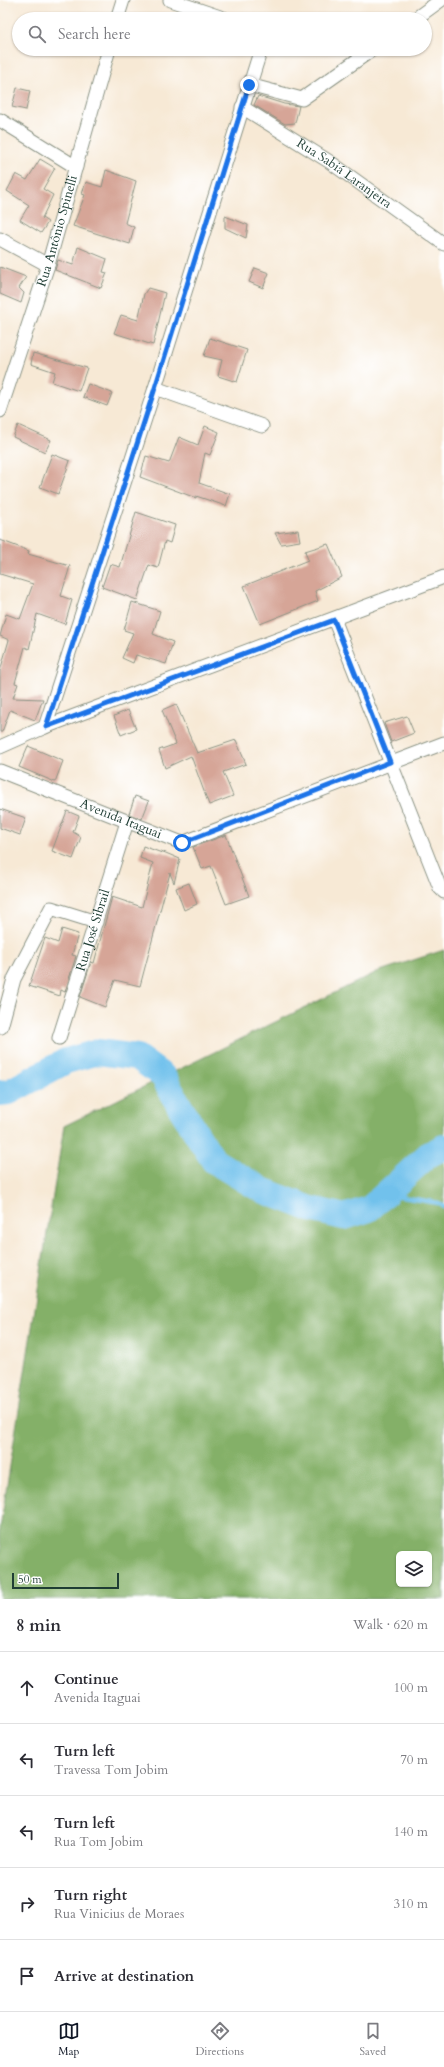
<!DOCTYPE html>
<meta charset="utf-8">
<style>
:root{--surface:#fff;--page:#f2f2f3;--text:#2b2b33;--muted:#7c7c81;--line:#e1e1e2;--accent:#111827}
body{margin:0;font-family:Cardo,serif;background:var(--page);color:var(--text)}
.controls{position:absolute;right:12px;bottom:12px;display:grid;overflow:hidden;border-radius:6px;box-shadow:0 1px 3px #0004}
.controls button{width:36px;height:36px;display:grid;place-items:center;padding:0;border:0;border-bottom:1px solid var(--line);background:var(--surface);color:var(--text);font:20px sans-serif}
.scale{position:absolute;left:12px;bottom:10px;width:107px;box-sizing:border-box;padding-left:4px;border:2px solid #1f3d34;border-top:0;font-size:11px;line-height:14px;white-space:nowrap;color:#1f3d34;-webkit-text-stroke:3px #fff;paint-order:stroke}
.stop{position:absolute;width:12px;height:12px;margin:-9px;border:3px solid #1a73e8;border-radius:50%;background:#fff}
.stop.end{background:#1a73e8;border-color:#fff;box-shadow:0 1px 4px #0008}
.list{margin:0;padding:0;list-style:none}
h2{display:flex;justify-content:space-between;align-items:center;height:52px;margin:0;padding:0 16px;font-size:17px}
h2 small{font-size:13px;font-weight:400;color:var(--muted)}
.list li{display:grid;grid-template-columns:26px 1fr auto;gap:12px;align-items:center;box-sizing:border-box;height:72px;padding:0 16px;border-top:1px solid var(--line)}
.list b{display:block;font-size:15px;white-space:nowrap}
.list p{margin:0;font-size:13px;white-space:nowrap;color:var(--muted)}
.list em{font-size:13px;font-style:normal;color:var(--muted)}
.icon{flex:none;width:22px;height:22px;fill:none;stroke:currentColor;stroke-width:2;stroke-linecap:round;stroke-linejoin:round}
.map{position:relative;flex:none;width:444px;height:1599px;overflow:hidden}
.search{position:absolute;background:var(--surface);box-shadow:0 1px 3px #0004;left:12px;right:12px;top:12px;height:44px;display:flex;align-items:center;gap:10px;box-sizing:border-box;padding:0 14px;border-radius:22px;color:var(--muted);font-size:15px}
.sheet{height:412px;background:var(--surface)}
nav{display:flex;justify-content:space-around;align-items:center;box-sizing:border-box;height:56px;border-top:1px solid var(--line);background:var(--surface);font-size:11px;color:var(--muted)}
nav a{display:grid;justify-items:center;gap:2px}
nav .on{color:var(--accent)}
.map>svg:first-child{display:block}
.forest{fill:#84b068;stroke:#52764e;fill-rule:evenodd}
.lines{fill:none;stroke-linecap:round;stroke-linejoin:round}
.stream{stroke:#71c1ec;stroke-width:4.5}
.river{stroke:#71c1ec;stroke-width:26}
.building{fill:#d6a597}
.minor-casing{stroke:#8b9384;stroke-width:15}
.minor{stroke:#fff;stroke-width:13}
.route{stroke:#1a73e8;stroke-width:5}
.labels{text-anchor:middle;dominant-baseline:central;stroke-width:3;stroke-linejoin:round;paint-order:stroke}
.street-label{font-size:13px;fill:#1f3d34;stroke:#fff}
</style>
<div class="map">
<svg width="444" height="1599" viewBox="0 0 444 1599">
<rect width="100%" height="100%" fill="#fff"/>
<filter id="ink" filterUnits="userSpaceOnUse"><feTurbulence type="fractalNoise" baseFrequency=".025" numOctaves="2"/><feDisplacementMap in="SourceGraphic" scale="8" xChannelSelector="R" yChannelSelector="G"/><feConvolveMatrix kernelMatrix="1 2 1 2 8 2 1 2 1" color-interpolation-filters="sRGB"/></filter>
<filter id="wash" filterUnits="userSpaceOnUse"><feTurbulence type="fractalNoise" baseFrequency=".012" numOctaves="4" result="noise"/><feDisplacementMap in="SourceGraphic" scale="16" xChannelSelector="R" yChannelSelector="G"/><feGaussianBlur stdDeviation="0.9" result="paint"/><feColorMatrix in="noise" values="0 0 0 0 0 0 0 0 0 0 0 0 0 0 0 0 0 1.4 0 .05"/><feComposite in="paint" operator="in"/></filter>
<g filter="url(#wash)">
<rect width="100%" height="100%" fill="#f7e9d5"/>
<path class="forest" d="M444,950V1599H0V1529L64,1126L377,972ZM399,1554H429V1584H399Z"/>
<g class="lines">
<path class="stream" d="M383,1194L439,1203L444,1207"/>
<path class="river" d="M0,1093L9,1092L66,1061L98,1052L137,1057L163,1076L180,1107L214,1161L262,1190L311,1209L344,1217L369,1209L428,1155L444,1147"/>
</g>
<g id="blocks">
<path class="building" d="M17,88L30,91L26,110L12,107Z
M258,96L284,104L299,106L295,123L285,124L254,105Z
M40,159L55,168L43,189L53,195L42,218L48,222L41,233L20,220L29,205L7,191L16,174L27,180Z
M106,170L136,181L125,223L134,227L130,244L73,226L85,195L82,194L86,182L102,187Z
M225,216L248,225L246,238L225,228Z
M78,247L107,259L103,272L107,273L101,288L55,270L58,260L73,265Z
M0,267L26,277L19,288L24,293L21,303L0,294Z
M255,268L269,273L263,288L249,282Z
M148,288L165,293L153,345L114,333L121,315L138,320L144,294Z
M210,338L247,350L237,382L218,376L222,360L204,356Z
M33,353L87,368L79,391L52,382L55,372L31,364Z
M88,384L112,393L107,406L83,397Z
M18,425L51,440L45,452L13,437Z
M205,426L219,432L210,455L205,453L199,483L230,494L226,506L196,496V498L140,477L146,456L169,463L179,437L198,445Z
M52,454L70,461L58,494L40,487Z
M136,512L175,525L170,543L165,541L158,568L149,565L137,600L102,587L110,564L120,567Z
M298,530L300,541L281,544L275,533Z
M0,540L29,551L28,554L70,566L61,596L72,600L65,624L37,614L29,649L25,647L15,683L18,684L13,698L43,699L35,720L10,710L2,732H0V671L9,640L0,636L6,614L20,619L33,584L0,574Z
M328,544L342,577L315,591L318,601L260,624L244,586L308,560L305,551Z
M132,602L160,611L153,634L173,642L166,664L136,655L133,663L122,658L133,633L124,630Z
M176,704L197,753L236,740L246,764L223,772L233,796L209,805L191,756L165,768L159,750L176,744L162,710Z
M128,710L136,729L121,735L114,716Z
M407,716L414,733L391,742L384,723Z
M28,746L63,761L55,782L19,767Z
M135,796L149,801L142,819L129,814Z
M0,809L26,818L20,835L0,828Z
M67,811L79,816L73,832L81,837L73,859L52,851Z
M226,835L249,896L226,904L211,866L202,869L193,847Z
M143,846L162,853L161,851L180,859L174,883L170,873L140,986L115,980L105,1007L80,997L91,962L94,963L112,897L142,907L153,863L140,858Z
M189,883L197,904L184,910L176,888Z
M62,929L78,934L72,955L76,956L65,992L61,990L60,996L29,986L45,938L58,943Z"/>
</g>
</g>
<g filter="url(#ink)">
<use href="#blocks" fill-opacity="0" stroke="#8b9384" stroke-width="1"/>
<g class="lines">
<defs>
<g id="minor">
<path d="M170,0L226,19"/>
<path d="M117,19L123,0"/>
<path d="M415,19L441,0"/>
<path d="M249,85L302,99L373,49"/>
<path id="s1" d="M242,107L330,162L444,244"/>
<path d="M0,120L76,167"/>
<path d="M0,239L48,265"/>
<path d="M155,388L262,426"/>
<path id="s2" d="M0,411L48,265L109,49"/>
<path d="M334,619L440,888L444,892"/>
<path d="M45,727L155,388L261,49"/>
<path d="M0,747L45,727L444,577"/>
<path id="s3" d="M0,771L182,843L444,743"/>
<path d="M1,1027L14,979L51,908L96,922"/>
<path id="s4" d="M59,1038L127,822"/>
</g>
</defs>
<use href="#minor" class="minor-casing"/>
<use href="#minor" class="minor"/>
</g>
</g>
<g class="lines" filter="url(#ink)">
<path class="route" d="M182,843L390,762L334,620L46,727L155,388L249,85"/>
</g>
<g class="labels">
<g class="street-label">
<text stroke="none"><textPath href="#s1" startOffset="122">Rua Sabiá Laranjeira</textPath></text>
<text stroke="none"><textPath href="#s2" startOffset="189">Rua Antônio Spinelli</textPath></text>
<text stroke="none"><textPath href="#s3" startOffset="130">Avenida Itaguai</textPath></text>
<text stroke="none"><textPath href="#s4" startOffset="113">Rua José Sibrail</textPath></text>
</g>
</g>
</svg>
<div class="controls">
<button><svg class="icon" aria-label="layers" viewBox="0 0 24 24"><path d="M12 4l9 5-9 5-9-5zM3 14l9 5 9-5"/></svg></button>
</div>
<div class="scale">50 m</div>
<div class="stop" style="left:182px;top:843px"></div>
<div class="stop end" style="left:249px;top:85px"></div>
<div class="search"><svg class="icon" aria-label="search" viewBox="0 0 24 24"><circle cx="10" cy="10" r="6"/><path d="M15 15l6 6"/></svg>Search here</div>
</div>
<section class="sheet">
<h2>8 min<small>Walk · 620 m</small></h2>
<ul class="list">
<li><svg class="icon" aria-label="ahead" viewBox="0 0 24 24"><path d="M12 20V5M6 11l6-6 6 6"/></svg><div><b>Continue</b><p>Avenida Itaguai</p></div><em>100 m</em></li>
<li><svg class="icon" aria-label="left" viewBox="0 0 24 24"><path d="M17 20v-9H6M10 6l-5 5 5 5"/></svg><div><b>Turn left</b><p>Travessa Tom Jobim</p></div><em>70 m</em></li>
<li><svg class="icon" aria-label="left" viewBox="0 0 24 24"><path d="M17 20v-9H6M10 6l-5 5 5 5"/></svg><div><b>Turn left</b><p>Rua Tom Jobim</p></div><em>140 m</em></li>
<li><svg class="icon" aria-label="right" viewBox="0 0 24 24"><path d="M7 20v-9h11M14 6l5 5-5 5"/></svg><div><b>Turn right</b><p>Rua Vinicius de Moraes</p></div><em>310 m</em></li>
<li><svg class="icon" aria-label="arrive" viewBox="0 0 24 24"><path d="M6 21V4h12l-3 4 3 4H6"/></svg><div><b>Arrive at destination</b></div></li>
</ul>
</section>
<nav>
<a class="on"><svg class="icon" aria-label="map" viewBox="0 0 24 24"><path d="M3 6l6-2 6 2 6-2v14l-6 2-6-2-6 2zM9 4v14M15 6v14"/></svg>Map</a>
<a><svg class="icon" aria-label="directions" viewBox="0 0 24 24"><path d="M12 3l9 9-9 9-9-9zM9 14v-3h6M13 9l2 2-2 2"/></svg>Directions</a>
<a><svg class="icon" aria-label="saved" viewBox="0 0 24 24"><path d="M7 4h10v16l-5-4-5 4z"/></svg>Saved</a>
</nav>
